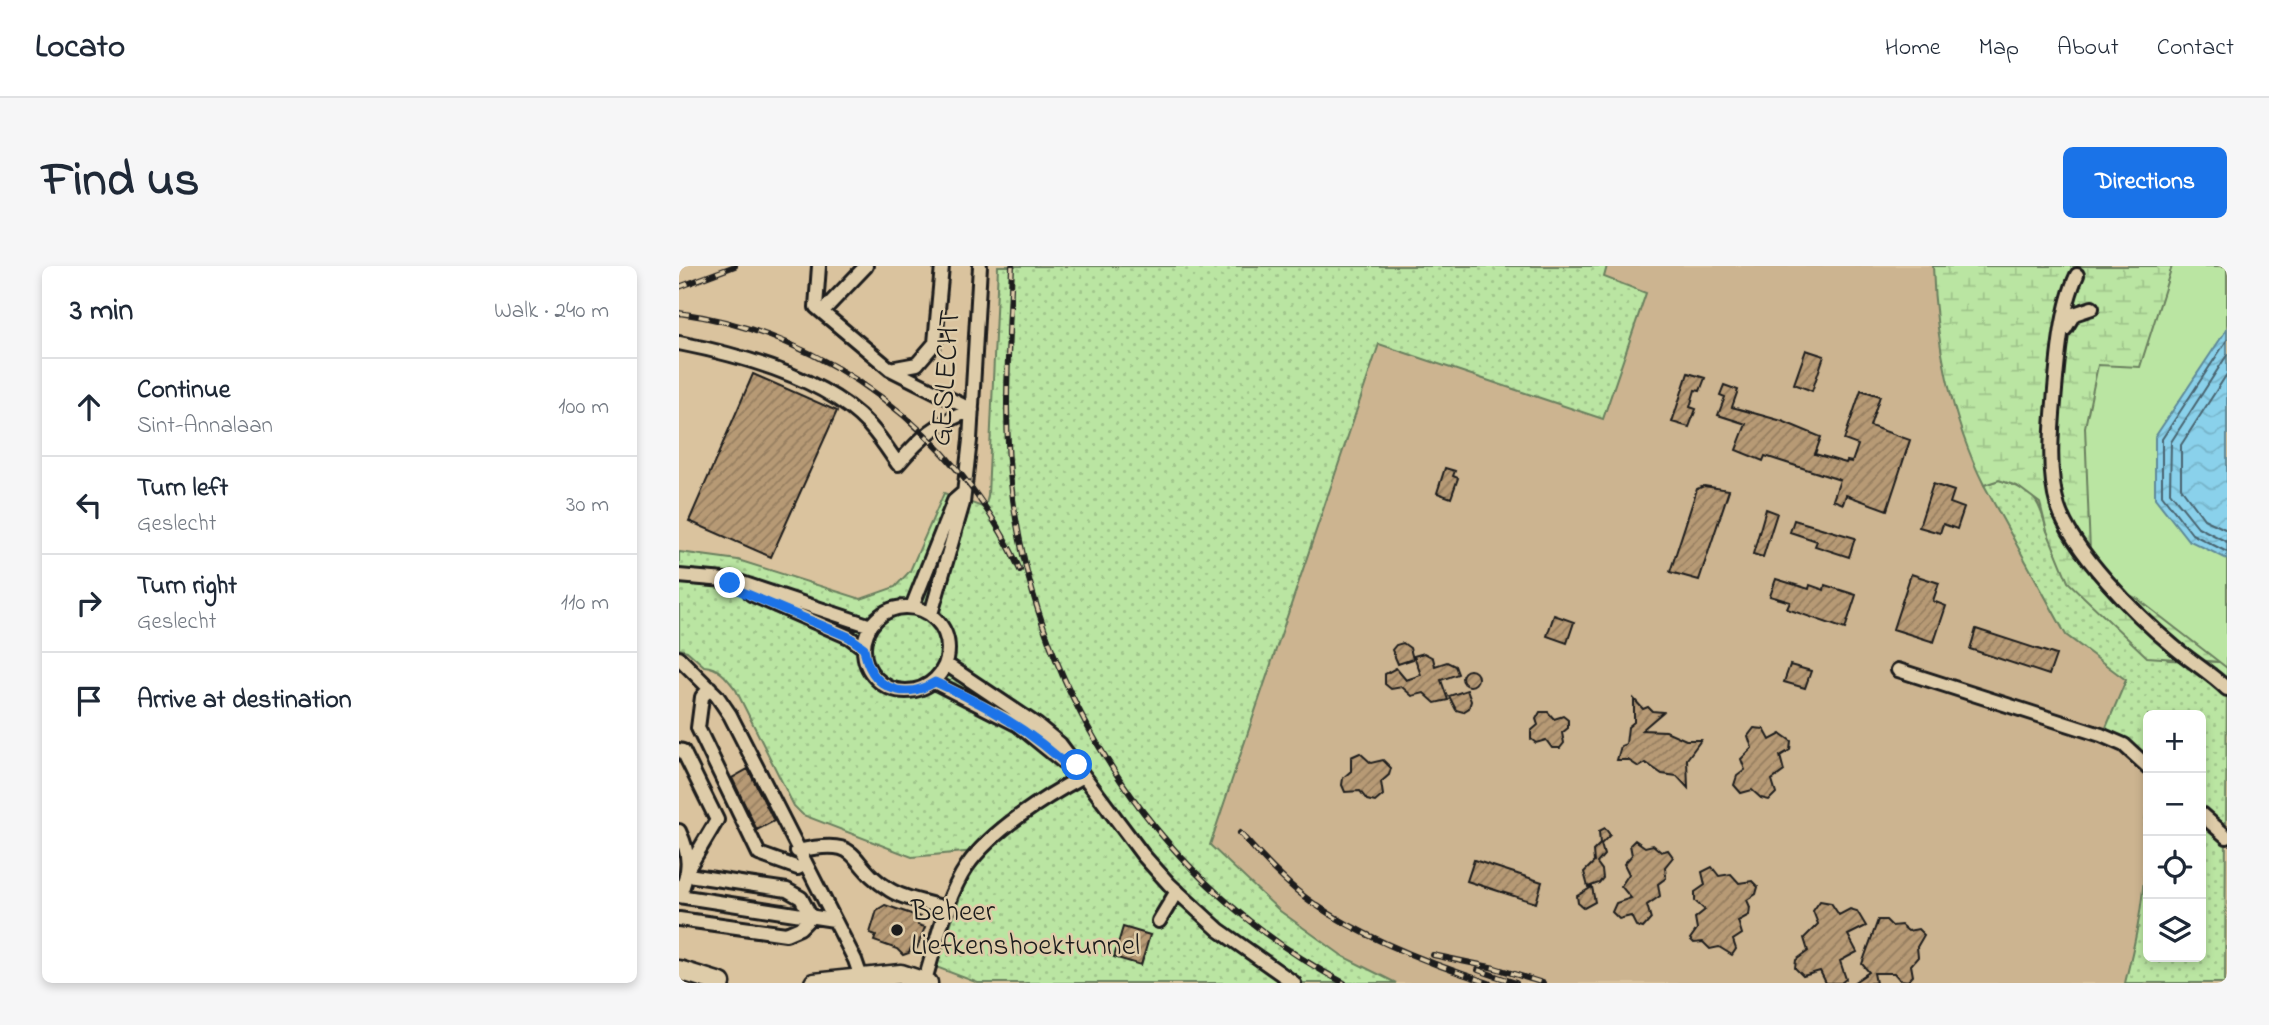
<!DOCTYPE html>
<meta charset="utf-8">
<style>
:root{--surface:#fff;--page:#f6f6f7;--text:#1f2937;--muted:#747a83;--line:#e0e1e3;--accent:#1a73e8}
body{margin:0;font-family:"Indie Flower",sans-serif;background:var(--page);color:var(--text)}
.controls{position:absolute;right:21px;bottom:21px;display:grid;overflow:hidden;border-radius:10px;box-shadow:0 4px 10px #0003}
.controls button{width:63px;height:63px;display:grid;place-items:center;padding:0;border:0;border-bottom:2px solid var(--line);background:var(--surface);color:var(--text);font:35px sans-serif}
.stop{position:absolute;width:21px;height:21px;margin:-16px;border:5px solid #1a73e8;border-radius:50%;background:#fff}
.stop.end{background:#1a73e8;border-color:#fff;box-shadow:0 2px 7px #0008}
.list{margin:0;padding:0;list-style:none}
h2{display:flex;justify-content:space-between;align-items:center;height:91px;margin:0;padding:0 28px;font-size:30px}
h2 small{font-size:23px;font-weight:400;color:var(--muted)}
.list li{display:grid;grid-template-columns:46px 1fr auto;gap:21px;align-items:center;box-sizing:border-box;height:98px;padding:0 28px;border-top:2px solid var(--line)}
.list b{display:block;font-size:26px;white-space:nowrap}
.list p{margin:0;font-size:23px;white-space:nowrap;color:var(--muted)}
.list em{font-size:23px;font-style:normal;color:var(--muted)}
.icon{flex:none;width:38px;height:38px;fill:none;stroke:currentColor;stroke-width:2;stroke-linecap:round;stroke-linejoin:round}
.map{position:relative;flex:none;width:1548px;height:717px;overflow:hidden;border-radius:10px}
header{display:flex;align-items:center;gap:42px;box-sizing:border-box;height:98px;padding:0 35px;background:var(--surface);border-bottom:2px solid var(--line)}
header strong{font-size:33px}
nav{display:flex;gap:38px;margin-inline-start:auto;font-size:24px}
.intro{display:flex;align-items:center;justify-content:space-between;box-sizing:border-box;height:168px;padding:0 42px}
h1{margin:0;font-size:49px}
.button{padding:18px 32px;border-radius:10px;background:var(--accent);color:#fff;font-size:24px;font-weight:700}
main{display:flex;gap:42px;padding:0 42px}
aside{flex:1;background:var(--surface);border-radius:10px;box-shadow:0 4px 10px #0003}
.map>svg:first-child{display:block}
.built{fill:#ccb490}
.grass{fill:url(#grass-dots);stroke:#6b805f;stroke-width:2}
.wetland{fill:url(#wetland-marsh);stroke:#6b805f;stroke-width:2}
.green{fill:#bae5a2;stroke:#6b805f;stroke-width:2}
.water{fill:url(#water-waves);stroke:#5e8998;stroke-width:2}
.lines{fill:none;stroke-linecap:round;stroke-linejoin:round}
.shore{stroke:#48646f;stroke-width:2}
.building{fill:url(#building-hatch);stroke:#1c1c1c;stroke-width:2}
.minor-casing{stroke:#1c1c1c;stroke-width:18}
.highway-casing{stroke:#1c1c1c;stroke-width:23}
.minor{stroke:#decca9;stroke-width:12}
.highway{stroke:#decca9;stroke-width:18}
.rail-casing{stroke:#1c1c1c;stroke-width:6}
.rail{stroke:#decca9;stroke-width:3.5;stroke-dasharray:10;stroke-linecap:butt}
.route{stroke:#1a73e8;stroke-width:9}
.poi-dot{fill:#1c1c1c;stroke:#decca9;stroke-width:2.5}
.labels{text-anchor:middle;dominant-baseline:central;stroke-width:5;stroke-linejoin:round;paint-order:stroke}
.street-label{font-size:30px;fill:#1c1c1c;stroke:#decca9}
.poi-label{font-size:30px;fill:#1c1c1c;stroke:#decca9;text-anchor:start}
</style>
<header>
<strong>Locato</strong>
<nav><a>Home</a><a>Map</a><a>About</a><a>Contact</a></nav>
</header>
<div class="intro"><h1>Find us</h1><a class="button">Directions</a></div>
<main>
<aside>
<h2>3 min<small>Walk · 240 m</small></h2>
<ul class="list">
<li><svg class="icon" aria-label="ahead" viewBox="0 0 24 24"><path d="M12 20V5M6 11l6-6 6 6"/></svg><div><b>Continue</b><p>Sint-Annalaan</p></div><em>100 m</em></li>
<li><svg class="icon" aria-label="left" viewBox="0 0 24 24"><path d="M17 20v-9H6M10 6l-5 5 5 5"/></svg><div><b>Turn left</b><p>Geslecht</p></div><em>30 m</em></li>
<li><svg class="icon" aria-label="right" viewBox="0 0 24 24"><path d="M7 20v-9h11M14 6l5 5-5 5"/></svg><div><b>Turn right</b><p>Geslecht</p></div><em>110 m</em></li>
<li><svg class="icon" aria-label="arrive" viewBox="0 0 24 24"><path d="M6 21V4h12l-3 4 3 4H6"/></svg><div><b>Arrive at destination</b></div></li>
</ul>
</aside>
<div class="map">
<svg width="1548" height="717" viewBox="0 0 1548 717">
<defs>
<pattern id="grass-dots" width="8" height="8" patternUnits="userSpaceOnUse" patternTransform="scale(1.75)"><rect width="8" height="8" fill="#bae5a2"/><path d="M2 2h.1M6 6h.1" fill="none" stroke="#9fc48b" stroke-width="1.8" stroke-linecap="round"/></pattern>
<pattern id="wetland-marsh" width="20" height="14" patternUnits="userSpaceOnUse" patternTransform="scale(1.75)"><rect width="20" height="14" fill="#bae5a2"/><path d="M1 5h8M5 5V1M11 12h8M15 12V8" fill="none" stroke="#9fc48b"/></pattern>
<pattern id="water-waves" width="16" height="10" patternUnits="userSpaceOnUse" patternTransform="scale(1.75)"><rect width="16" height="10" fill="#8ad1eb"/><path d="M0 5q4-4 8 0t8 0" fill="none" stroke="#76b3c9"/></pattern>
<pattern id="building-hatch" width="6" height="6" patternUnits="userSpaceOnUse" patternTransform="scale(1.75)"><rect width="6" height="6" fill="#b79a75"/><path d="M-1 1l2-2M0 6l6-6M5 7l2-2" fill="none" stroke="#947d5f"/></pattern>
</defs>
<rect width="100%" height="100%" fill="#dac39e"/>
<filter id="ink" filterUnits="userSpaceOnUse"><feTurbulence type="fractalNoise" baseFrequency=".0143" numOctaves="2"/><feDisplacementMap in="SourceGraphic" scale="14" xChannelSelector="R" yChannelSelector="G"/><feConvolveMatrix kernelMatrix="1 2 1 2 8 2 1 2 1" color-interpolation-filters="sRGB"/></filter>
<g filter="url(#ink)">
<path class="built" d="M928,0H1254L1257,53L1272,122L1298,204L1387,369L1448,414L1440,429L1442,470L1469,494L1460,660L1446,717H717L665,691L601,645L531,580L701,78L923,153L967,27L925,11Z"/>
<path class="grass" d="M319,0H928L925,11L967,27L924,153L700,78L531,579L601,645L665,691L717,717H299L257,701L297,585L233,591L124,549L115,540L57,424C48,412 40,401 25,400L8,385L0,383V286L59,294L182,333L216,321L231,305L265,227L306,242L309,230Z
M1320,214C1354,224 1360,232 1368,265L1489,394L1543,396L1548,402L1546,717H1446C1455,680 1464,643 1465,604C1466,581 1463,562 1469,539V691H1522V449H1469V494L1442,470L1426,464L1447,414L1387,369L1305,219Z"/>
<path class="wetland" d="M1254,0H1548V402L1543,396L1468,391L1389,316L1368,265L1361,237L1338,220L1320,214L1305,219C1272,153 1256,73 1254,0Z"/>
<path class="green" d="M1493,0H1548V402L1459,333L1412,310L1406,161L1419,99L1461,101Z"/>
<path class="water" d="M1548,63V293L1509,274L1476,232V171Z"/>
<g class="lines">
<path class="shore" d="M1548,74L1483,173V229L1513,268L1548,286
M1548,89L1492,176L1491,226L1519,261L1548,276
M1548,108L1502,179V222L1525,253L1548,264"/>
</g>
<path class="building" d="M1127,84L1145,90L1133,125L1115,118Z
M1009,107L1026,112L1021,125L1016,124L1011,141L1017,143L1010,161L993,156Z
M74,108L158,145L92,291L10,255Z
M1045,119L1059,124L1053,141L1103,155L1142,171L1136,188L1167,197L1168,195L1173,196L1179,179L1165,174L1182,124L1201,130L1191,160L1231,174L1208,244L1167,229L1164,238L1154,234L1161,214L1086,190L1084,195L1057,184L1067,158L1039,149L1046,131L1041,129Z
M766,202L776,205L774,210L779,212L772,232L758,227Z
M1254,218L1275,225L1271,237L1285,242L1278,263L1264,258L1261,267L1240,261Z
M1025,220L1050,224L1020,314L991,306L1018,223Z
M1087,243L1098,247L1084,291L1074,288Z
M1115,254L1176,272L1170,291L1136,280L1138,275L1111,266Z
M1232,308L1260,317L1254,335L1267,340L1255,376L1214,363Z
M1097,313L1130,323L1131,319L1145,324L1146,319L1177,329L1166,363L1108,343L1111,336L1091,330Z
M875,349L895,356L888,377L868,370Z
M1297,363L1377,389L1370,409L1291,383Z
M724,377L731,382L734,393L719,398L713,384L717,379Z
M745,387L754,392L756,400L768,396L776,400L779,408L762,414L769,434L756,437L745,427L733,430L723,421L712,423L706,418V408L717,402L727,414L742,409L735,390Z
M1111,399L1132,405L1126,422L1105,416Z
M783 412a8 8 0 1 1 16 0a8 8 0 1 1-16 0Z
M788,424L792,435L790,442L784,446L777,444L770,430Z
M955,433L964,443L969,441L973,445L984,446L963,464L987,465L1007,474H1022L1008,493L1009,522L998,510L983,508L967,497L960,501L949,494H938L942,480L947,478L949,461L955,456Z
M861,446H869L875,453L884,450L889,454V462L883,467L885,477L881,482H873L867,474L857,477L852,473V465L859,459L857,453Z
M1075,462L1085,463L1091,474L1102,468L1112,475L1111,484L1101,490L1105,505L1093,514L1097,527L1090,534L1082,532L1073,524L1062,527L1055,519L1058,510L1066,504L1062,493L1073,482L1069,470Z
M681,487L692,497L704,494L712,502L710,509L702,516L704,529L696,536L688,534L681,525L666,526L663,519L664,512L672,505V491Z
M69,503L95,555L78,564L53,512Z
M926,562L931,569L922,578L925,589L918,597L923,604L924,612L920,617L909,621L905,606L915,596L914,585L921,578L920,565Z
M956,574L966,581L974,579L982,586L989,584L994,591L986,601L987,612L979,618L981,630L968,639L972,653L964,662L957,660L952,650L940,653L933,646L937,637L952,632L942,620L950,608L945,598L953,589L951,579Z
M795,594L863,616L857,637L788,615Z
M1033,601L1040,610L1052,608L1060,617L1073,615L1079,621L1077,628L1068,634L1071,641L1070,649L1059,655L1063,668L1054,674L1057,683L1053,689L1040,681L1031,683L1024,676L1015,677L1011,673L1018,663L1016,652L1026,644L1016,635V626L1026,619L1023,606Z
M913,621L916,636L905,642L899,637L898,630Z
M1141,635L1152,637L1160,649L1171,643L1178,645L1187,660L1169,669L1178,686L1161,695L1167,713L1162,717H1147L1141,705L1124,710L1116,702L1117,694L1129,685L1125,672L1139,658L1134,645Z
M206,639L241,651L239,659L246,661L238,682L233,680L230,687L224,689L218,683L195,675L197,669L191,667L198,644Z
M1199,654H1207L1213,660L1222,659L1229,665L1239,663L1245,669L1238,681L1239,691L1232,699L1234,710L1229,715L1221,714L1215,707H1195L1197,717H1174L1190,706L1183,698Z
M444,661L471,669L462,699L435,691Z"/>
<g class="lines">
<defs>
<path id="minor" d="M140,0L137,41L211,103L293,144
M1398,9C1383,41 1379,89 1376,124C1373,160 1368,205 1379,241C1393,285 1458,350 1494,380C1511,395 1532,407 1548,423
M143,46L187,0
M1386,63L1395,48L1413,42
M0,77C61,89 147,112 190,159C201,171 210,185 219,198C243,170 258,157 293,144
M211,103L238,98L256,77L263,0
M0,310L57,315L192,360
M72,328L170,371L185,382
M185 383a42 42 0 1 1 84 0a42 42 0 1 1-84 0Z
M233,341L275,235L283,228
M252,348L284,237L291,174L301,0
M0,392L38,430L51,449L176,694L184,717
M267,398L358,459L381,478L464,589L490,618L540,664L615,717
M1219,404L1422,469L1445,479L1469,501
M255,416L339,459L393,503
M31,422L23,431L19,462L80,588L119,602L125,599
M0,484L4,485L38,554L10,601
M1522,548L1548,571
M0,565C12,590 11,606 0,630
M118,585C187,570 165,596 211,624C227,634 252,637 270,643
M0,630L155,654
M0,653L107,668L121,662L132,651L122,632L108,624L9,609
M480,655L498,625
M245,717C257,680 266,632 288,600C312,565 366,531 403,511"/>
<path id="highway" d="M0,704L42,717
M135,717L222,708L249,717"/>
</defs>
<use href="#minor" class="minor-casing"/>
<use href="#highway" class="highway-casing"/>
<use href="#minor" class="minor"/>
<use href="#highway" class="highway"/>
<defs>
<path id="rail" d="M333,0C330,77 323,156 334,233C361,434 484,622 665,717
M0,21L56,0
M0,47C148,67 280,168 341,304
M561,567C583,592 607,618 634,637C684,672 752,698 810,717
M754,689L816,702L864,717
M799,704L837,717"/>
</defs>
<use href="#rail" class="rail-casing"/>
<use href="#rail" class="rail"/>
</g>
</g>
<g class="lines" filter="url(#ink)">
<path class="route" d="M51,317L54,322L170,371L185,382C190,421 223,436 256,416C306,438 353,465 393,504L400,505L398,499"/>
</g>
<circle class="poi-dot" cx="218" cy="664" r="7"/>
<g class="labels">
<g class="street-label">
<text transform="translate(268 112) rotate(-86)">GESLECHT</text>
</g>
<g class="poi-label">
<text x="232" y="647">Beheer<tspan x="232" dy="34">Liefkenshoektunnel</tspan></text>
</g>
</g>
</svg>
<div class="controls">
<button>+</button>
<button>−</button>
<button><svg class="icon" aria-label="locate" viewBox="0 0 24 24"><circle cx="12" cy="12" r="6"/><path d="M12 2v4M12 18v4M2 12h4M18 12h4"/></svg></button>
<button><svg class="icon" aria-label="layers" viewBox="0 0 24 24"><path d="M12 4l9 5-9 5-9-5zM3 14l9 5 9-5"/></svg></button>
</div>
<div class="stop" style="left:398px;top:499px"></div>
<div class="stop end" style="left:51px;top:317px"></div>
</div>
</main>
